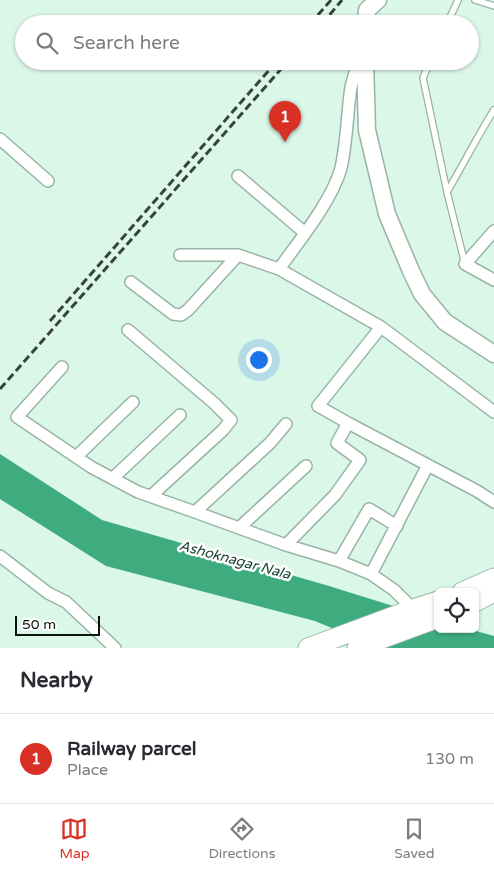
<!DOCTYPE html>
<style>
:root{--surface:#fff;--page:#f7f7f7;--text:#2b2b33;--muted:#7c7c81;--line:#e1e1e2;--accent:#d93025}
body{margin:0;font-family:"Varela Round",sans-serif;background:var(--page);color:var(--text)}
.controls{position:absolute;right:15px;bottom:15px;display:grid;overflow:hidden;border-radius:8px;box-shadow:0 1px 4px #0004}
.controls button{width:45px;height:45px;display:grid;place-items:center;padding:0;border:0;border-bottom:1px solid var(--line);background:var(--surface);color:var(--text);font:25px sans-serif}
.scale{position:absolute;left:15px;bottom:12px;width:85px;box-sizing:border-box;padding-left:5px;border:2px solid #0b1510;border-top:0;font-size:14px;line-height:18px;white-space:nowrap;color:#0b1510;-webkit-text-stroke:4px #fff;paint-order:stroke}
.you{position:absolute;left:258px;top:359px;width:18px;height:18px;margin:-12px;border:4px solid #fff;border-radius:50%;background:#1a73e8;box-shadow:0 0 0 8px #1a73e833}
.badge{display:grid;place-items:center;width:32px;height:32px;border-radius:50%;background:var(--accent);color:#fff;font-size:16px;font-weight:700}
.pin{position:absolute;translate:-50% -41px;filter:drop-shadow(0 1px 2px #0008)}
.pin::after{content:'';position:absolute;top:26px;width:18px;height:15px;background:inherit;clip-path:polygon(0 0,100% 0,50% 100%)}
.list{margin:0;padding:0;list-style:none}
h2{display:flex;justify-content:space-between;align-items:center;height:65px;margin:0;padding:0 20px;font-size:21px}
h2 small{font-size:16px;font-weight:400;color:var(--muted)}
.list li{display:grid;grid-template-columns:32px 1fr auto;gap:15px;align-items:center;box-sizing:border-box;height:90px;padding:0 20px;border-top:1px solid var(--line)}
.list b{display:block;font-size:19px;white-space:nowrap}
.list p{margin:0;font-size:16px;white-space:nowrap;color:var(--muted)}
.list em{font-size:16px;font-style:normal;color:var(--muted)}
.icon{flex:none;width:28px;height:28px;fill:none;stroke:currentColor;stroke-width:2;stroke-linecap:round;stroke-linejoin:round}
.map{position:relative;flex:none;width:494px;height:648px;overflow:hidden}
.search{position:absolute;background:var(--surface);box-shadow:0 1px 4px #0004;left:15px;right:15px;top:15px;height:55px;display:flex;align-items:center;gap:12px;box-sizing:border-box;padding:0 18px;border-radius:28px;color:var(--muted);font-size:19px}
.sheet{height:155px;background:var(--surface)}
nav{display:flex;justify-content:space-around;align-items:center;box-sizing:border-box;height:70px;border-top:1px solid var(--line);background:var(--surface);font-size:14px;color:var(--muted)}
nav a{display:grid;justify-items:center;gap:2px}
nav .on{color:var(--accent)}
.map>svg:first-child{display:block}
.water{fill:#3eac7e}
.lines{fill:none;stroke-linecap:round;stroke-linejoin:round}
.service-casing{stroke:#99b4a5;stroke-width:8}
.minor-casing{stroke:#99b4a5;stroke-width:14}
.secondary-casing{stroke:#99b4a5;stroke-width:19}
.primary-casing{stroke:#99b4a5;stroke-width:21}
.service{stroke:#fff;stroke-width:5.5}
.minor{stroke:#fff;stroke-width:11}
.secondary{stroke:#fff;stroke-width:16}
.primary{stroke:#fff;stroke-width:19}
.rail{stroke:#36443d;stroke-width:3;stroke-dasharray:8 4;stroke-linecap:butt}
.labels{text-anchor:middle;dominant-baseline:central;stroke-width:5;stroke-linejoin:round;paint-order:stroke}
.water-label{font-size:14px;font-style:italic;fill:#194632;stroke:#fff}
</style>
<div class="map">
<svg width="494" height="648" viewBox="0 0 494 648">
<rect width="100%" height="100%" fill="#dbf7e8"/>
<path class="water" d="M0,454L102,520L329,586L438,620V629H469L494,636V648H379L315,621L106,566L0,499Z"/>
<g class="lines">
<defs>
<path id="service" d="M475,0L494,6
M447,24L458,0
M430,61L423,78L447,192L465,264
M447,192C463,165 477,137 494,110"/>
<path id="minor" d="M358,61C356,70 353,79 351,87C347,114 347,141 341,168C332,201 299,241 279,269L381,327L494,412
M0,139L48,181
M238,176L305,233
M494,231L465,264L494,280
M180,255H238L279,269
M131,282L173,314L181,315L188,310L238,255
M381,327L318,406L348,423L477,491L494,502
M128,330L214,403L231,420L223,430L151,496
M62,367L17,417L91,467L138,492L195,512L286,545L339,561L371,574L394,590L413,609
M76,457L133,402
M113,478L180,415
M195,512L270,443L286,424
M239,528L306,466
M286,545L335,495L360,460L337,443L348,423
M0,556L48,593L66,602L115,648
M339,561L369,509L397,526
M371,574L428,465"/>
<path id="secondary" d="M366,24L367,10L378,0
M365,61L367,130L387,214L411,271L422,294L445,322L494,354"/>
<path id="primary" d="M462,592L494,578
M475,602L494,592
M308,648L413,609L438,601
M357,648L438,618"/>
</defs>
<use href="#service" class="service-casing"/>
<use href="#minor" class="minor-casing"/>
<use href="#secondary" class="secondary-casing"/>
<use href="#primary" class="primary-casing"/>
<use href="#service" class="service"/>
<use href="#minor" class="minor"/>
<use href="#secondary" class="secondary"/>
<use href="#primary" class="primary"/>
<path class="rail" d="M310,24L331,0
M322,24L342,0
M50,321L277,61
M0,389L288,61"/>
</g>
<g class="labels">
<g class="water-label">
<text transform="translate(235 560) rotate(15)">Ashoknagar Nala</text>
</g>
</g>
</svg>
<div class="controls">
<button><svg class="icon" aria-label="locate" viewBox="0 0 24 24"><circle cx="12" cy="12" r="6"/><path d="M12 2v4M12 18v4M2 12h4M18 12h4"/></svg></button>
</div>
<div class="scale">50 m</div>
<div class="you"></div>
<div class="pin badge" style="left:285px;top:142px">1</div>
<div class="search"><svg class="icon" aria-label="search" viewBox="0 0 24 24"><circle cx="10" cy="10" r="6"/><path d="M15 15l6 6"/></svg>Search here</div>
</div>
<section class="sheet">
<h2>Nearby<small></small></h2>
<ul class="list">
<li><span class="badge">1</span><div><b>Railway parcel</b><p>Place</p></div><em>130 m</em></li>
</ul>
</section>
<nav>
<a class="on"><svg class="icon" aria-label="map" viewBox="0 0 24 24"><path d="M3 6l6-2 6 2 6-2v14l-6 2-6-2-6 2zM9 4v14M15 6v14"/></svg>Map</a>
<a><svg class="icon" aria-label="directions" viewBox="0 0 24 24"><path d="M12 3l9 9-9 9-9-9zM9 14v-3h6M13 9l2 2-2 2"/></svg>Directions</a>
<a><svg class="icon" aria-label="saved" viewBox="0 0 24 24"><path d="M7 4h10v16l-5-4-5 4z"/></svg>Saved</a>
</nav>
